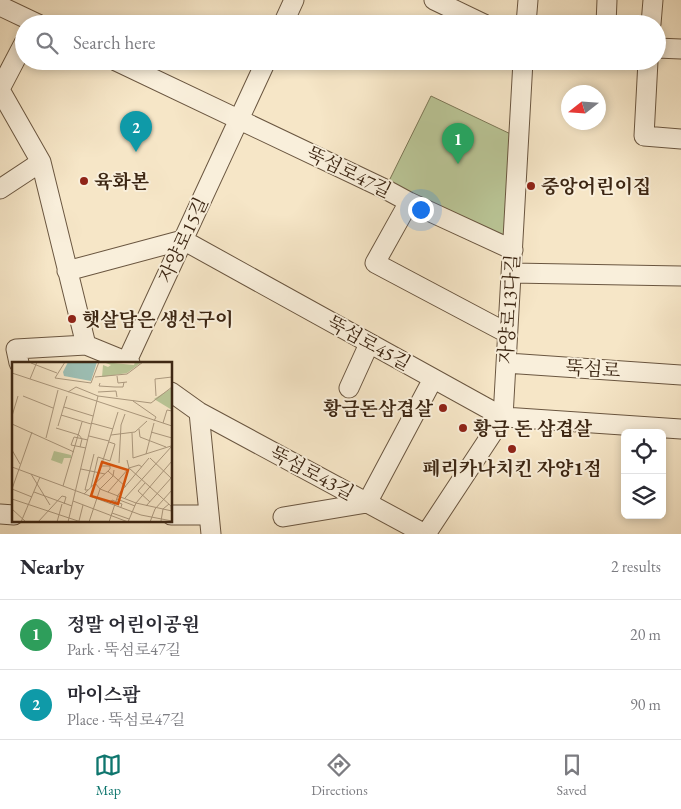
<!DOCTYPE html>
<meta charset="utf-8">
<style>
:root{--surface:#fff;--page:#f7f7f7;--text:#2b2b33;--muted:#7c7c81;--line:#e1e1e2;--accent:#0f766e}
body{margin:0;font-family:"EB Garamond","Noto Serif KR",serif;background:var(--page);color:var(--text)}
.controls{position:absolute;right:15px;bottom:15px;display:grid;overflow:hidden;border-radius:8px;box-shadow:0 2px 8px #0003}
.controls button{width:45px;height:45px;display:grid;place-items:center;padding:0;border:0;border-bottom:1px solid var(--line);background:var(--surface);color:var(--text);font:25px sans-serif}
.compass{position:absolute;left:561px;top:85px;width:45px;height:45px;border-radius:50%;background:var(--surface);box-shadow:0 2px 8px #0003;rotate:253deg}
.you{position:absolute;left:420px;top:209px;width:18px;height:18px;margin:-12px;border:4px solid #fff;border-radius:50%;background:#1a73e8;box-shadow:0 0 0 8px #1a73e833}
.badge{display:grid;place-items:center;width:32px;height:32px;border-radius:50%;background:var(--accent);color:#fff;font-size:16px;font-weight:700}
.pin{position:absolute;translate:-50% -41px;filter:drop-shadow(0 1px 2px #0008)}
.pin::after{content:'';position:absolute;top:26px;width:18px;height:15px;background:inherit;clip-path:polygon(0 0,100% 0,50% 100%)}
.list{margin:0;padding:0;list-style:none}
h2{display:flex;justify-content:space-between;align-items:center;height:65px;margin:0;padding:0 20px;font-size:21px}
h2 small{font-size:16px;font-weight:400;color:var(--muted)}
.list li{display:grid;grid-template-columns:32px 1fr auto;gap:15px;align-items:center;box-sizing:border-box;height:70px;padding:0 20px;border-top:1px solid var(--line)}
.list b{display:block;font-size:19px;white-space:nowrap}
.list p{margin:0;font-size:16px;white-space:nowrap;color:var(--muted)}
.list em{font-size:16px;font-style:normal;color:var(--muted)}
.icon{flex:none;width:28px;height:28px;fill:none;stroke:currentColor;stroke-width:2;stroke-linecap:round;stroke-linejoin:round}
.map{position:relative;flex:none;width:681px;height:534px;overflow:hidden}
.search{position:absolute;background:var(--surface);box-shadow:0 2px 8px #0003;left:15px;right:15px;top:15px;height:55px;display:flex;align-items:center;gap:12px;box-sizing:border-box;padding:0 18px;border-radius:28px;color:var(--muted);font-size:19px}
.sheet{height:205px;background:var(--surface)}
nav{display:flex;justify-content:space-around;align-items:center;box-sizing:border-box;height:70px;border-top:1px solid var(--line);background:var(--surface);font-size:14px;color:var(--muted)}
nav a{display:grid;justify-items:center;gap:2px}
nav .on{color:var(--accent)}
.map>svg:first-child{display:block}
.green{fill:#bac697;stroke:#7b7655}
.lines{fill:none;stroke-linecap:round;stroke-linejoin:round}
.street-casing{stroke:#6a5640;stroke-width:21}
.street{stroke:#f9efdb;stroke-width:19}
.poi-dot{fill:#8f2418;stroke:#f9efdb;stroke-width:2}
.labels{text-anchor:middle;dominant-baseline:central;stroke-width:4;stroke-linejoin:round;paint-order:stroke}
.street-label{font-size:19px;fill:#3c2613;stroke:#f9efdb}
.poi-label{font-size:19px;font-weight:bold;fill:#3c2613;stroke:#f9efdb;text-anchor:start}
.inset-road{fill:none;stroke:#ac997f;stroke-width:1}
.view{fill:#df560c;fill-opacity:0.15;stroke:#df560c;stroke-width:2.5}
.inset-edge{fill:none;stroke:#3c2613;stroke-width:2.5}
</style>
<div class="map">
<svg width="681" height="534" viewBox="0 0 681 534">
<rect width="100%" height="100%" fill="#f6e6c7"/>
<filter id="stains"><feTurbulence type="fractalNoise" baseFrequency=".004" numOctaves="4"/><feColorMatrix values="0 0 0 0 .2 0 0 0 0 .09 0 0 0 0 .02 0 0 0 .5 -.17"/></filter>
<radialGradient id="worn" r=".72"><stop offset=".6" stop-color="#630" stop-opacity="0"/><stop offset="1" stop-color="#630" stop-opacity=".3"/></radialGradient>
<path class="green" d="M431,96L519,138L513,250L385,189Z"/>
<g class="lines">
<defs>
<path id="street" d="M434,0L484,24
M0,6L38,24
M283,24L294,0
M526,24L528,0
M606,24L607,0
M651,24L653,0
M657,48L681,49
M116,61L385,189L409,202L513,250
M648,61L644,136L681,139
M0,89L24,43
M0,90L41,162L86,345
M0,189L41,162
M409,202L375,263L507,333
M67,271L183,240L503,417L681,429
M512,273L681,276
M127,361L266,61
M19,363L16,349L86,345L130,363
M506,363L681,375
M349,388L369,344
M171,392L199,412L425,534
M199,412L211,534
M0,514L14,515
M171,515H209
M283,517L367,503L433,379
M426,534L503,417L523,61"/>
</defs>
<use href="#street" class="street-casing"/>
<use href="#street" class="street"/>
</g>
<g class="poi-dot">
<circle cx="84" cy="181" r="5"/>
<circle cx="531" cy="186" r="5"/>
<circle cx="72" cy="319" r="5"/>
<circle cx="443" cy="408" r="5"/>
<circle cx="463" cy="428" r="5"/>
<circle cx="512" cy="449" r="5"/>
</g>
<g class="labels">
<g class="street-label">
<text transform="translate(349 172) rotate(26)">뚝섬로47길</text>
<text transform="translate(183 240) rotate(-65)">자양로15길</text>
<text transform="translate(509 309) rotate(-86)">자양로13다길</text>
<text transform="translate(369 343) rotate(29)">뚝섬로45길</text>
<text transform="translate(593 369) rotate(4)">뚝섬로</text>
<text transform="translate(312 473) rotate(28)">뚝섬로43길</text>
</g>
<g class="poi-label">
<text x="94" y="181">육화본</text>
<text x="541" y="186">중앙어린이집</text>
<text x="82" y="319">햇살담은 생선구이</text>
<text x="433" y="408" text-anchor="end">황금돈삼겹살</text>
<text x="473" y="428">황금 돈 삼겹살</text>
<text x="512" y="468" text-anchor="middle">페리카나치킨 자양1점</text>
</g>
</g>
<g transform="translate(12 362)">
<rect width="160" height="160" fill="#f6e6c7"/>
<path d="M91,0L122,3L123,0H130L115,11L90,15L91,3L96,5L99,3ZM160,26V48L142,37ZM42,89L59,93V96H52L50,102L39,98Z" fill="#bac697"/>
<path d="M56,0H85L79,19L52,14L51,10Z" fill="#9dc0b6"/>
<path class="inset-road" d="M53,0L43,16L79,21L87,0M19,1L45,11M0,11L160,64M105,14L106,21L115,20M83,15L115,12L131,0M18,17L25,0M88,21L87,24L103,25H111L112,20M56,30L64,25L86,34L139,41L160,25M86,30L104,29L105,35M11,34L41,46M144,34L143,17L160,15M121,39L144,55L142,59M52,45L81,54M49,53L79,62M0,54L6,34M79,61L101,67M151,61L155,48L160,49M0,62L62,90M46,64L55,34M44,66L67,73L70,77L68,85M127,67L128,75L154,85M139,70L160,76M120,71L121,96L159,84M99,73L123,70L135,59M77,74L97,79M34,76L46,28M74,86L59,83L62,75L76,78M0,88L8,102M134,92L142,61M138,96L159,116M115,98L117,106L159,144L160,158M107,101L109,63L113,52M0,105L129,153L160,159M69,107L93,112M96,109L114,125M87,111L106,50M19,112L38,143M83,121L88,127L124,141L160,149M133,121L126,129L138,140M51,124L70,60M79,125L86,95L98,99L103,82L97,80M0,127L20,70M0,127L20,135M76,128H73L82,92M22,130L60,144M96,130L117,106L127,103L130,105M72,132L98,107V104H90M113,136L160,84M0,137L69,160M105,137L123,144M61,139L116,160M98,142L100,138L110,142L109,145M134,144L160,115M0,147L14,160M100,151L117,157M67,159L71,143M149,159L151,147L157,142M9,160L28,115M26,160L50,134L54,135L52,142M45,160L50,142M56,160L86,34M77,160L88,127L101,114L102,108M97,160L106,133L137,96M116,160L124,141L160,99M138,160L143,147L160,128"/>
<path class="view" d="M90,100L116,108L106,142L79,134Z"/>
<rect width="160" height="160" class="inset-edge"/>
</g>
<rect width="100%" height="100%" filter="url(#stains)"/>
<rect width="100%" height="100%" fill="url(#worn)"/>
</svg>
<div class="controls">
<button><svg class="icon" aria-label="locate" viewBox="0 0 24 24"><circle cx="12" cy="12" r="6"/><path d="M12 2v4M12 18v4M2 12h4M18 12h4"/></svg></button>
<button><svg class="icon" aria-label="layers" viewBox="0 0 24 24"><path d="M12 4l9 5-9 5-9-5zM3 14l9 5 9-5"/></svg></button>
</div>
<svg class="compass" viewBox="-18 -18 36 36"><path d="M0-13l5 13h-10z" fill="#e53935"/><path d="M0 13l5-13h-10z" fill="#7c7c81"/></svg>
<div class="you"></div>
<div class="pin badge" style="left:458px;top:164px;background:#2e9e5b">1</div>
<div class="pin badge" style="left:136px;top:152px;background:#0f9aa8">2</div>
<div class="search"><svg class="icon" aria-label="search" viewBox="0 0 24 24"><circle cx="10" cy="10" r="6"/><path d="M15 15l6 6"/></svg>Search here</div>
</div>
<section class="sheet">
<h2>Nearby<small>2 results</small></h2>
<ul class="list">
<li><span class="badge" style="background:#2e9e5b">1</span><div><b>정말 어린이공원</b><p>Park · 뚝섬로47길</p></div><em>20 m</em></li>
<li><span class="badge" style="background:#0f9aa8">2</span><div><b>마이스팜</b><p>Place · 뚝섬로47길</p></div><em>90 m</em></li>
</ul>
</section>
<nav>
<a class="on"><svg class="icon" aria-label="map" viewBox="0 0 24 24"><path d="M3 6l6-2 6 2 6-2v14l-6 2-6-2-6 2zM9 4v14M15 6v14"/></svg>Map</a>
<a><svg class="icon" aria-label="directions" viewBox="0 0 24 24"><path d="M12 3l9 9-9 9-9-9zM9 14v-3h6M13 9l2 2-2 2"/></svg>Directions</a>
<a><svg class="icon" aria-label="saved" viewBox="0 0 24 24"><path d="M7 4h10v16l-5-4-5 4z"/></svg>Saved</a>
</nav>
